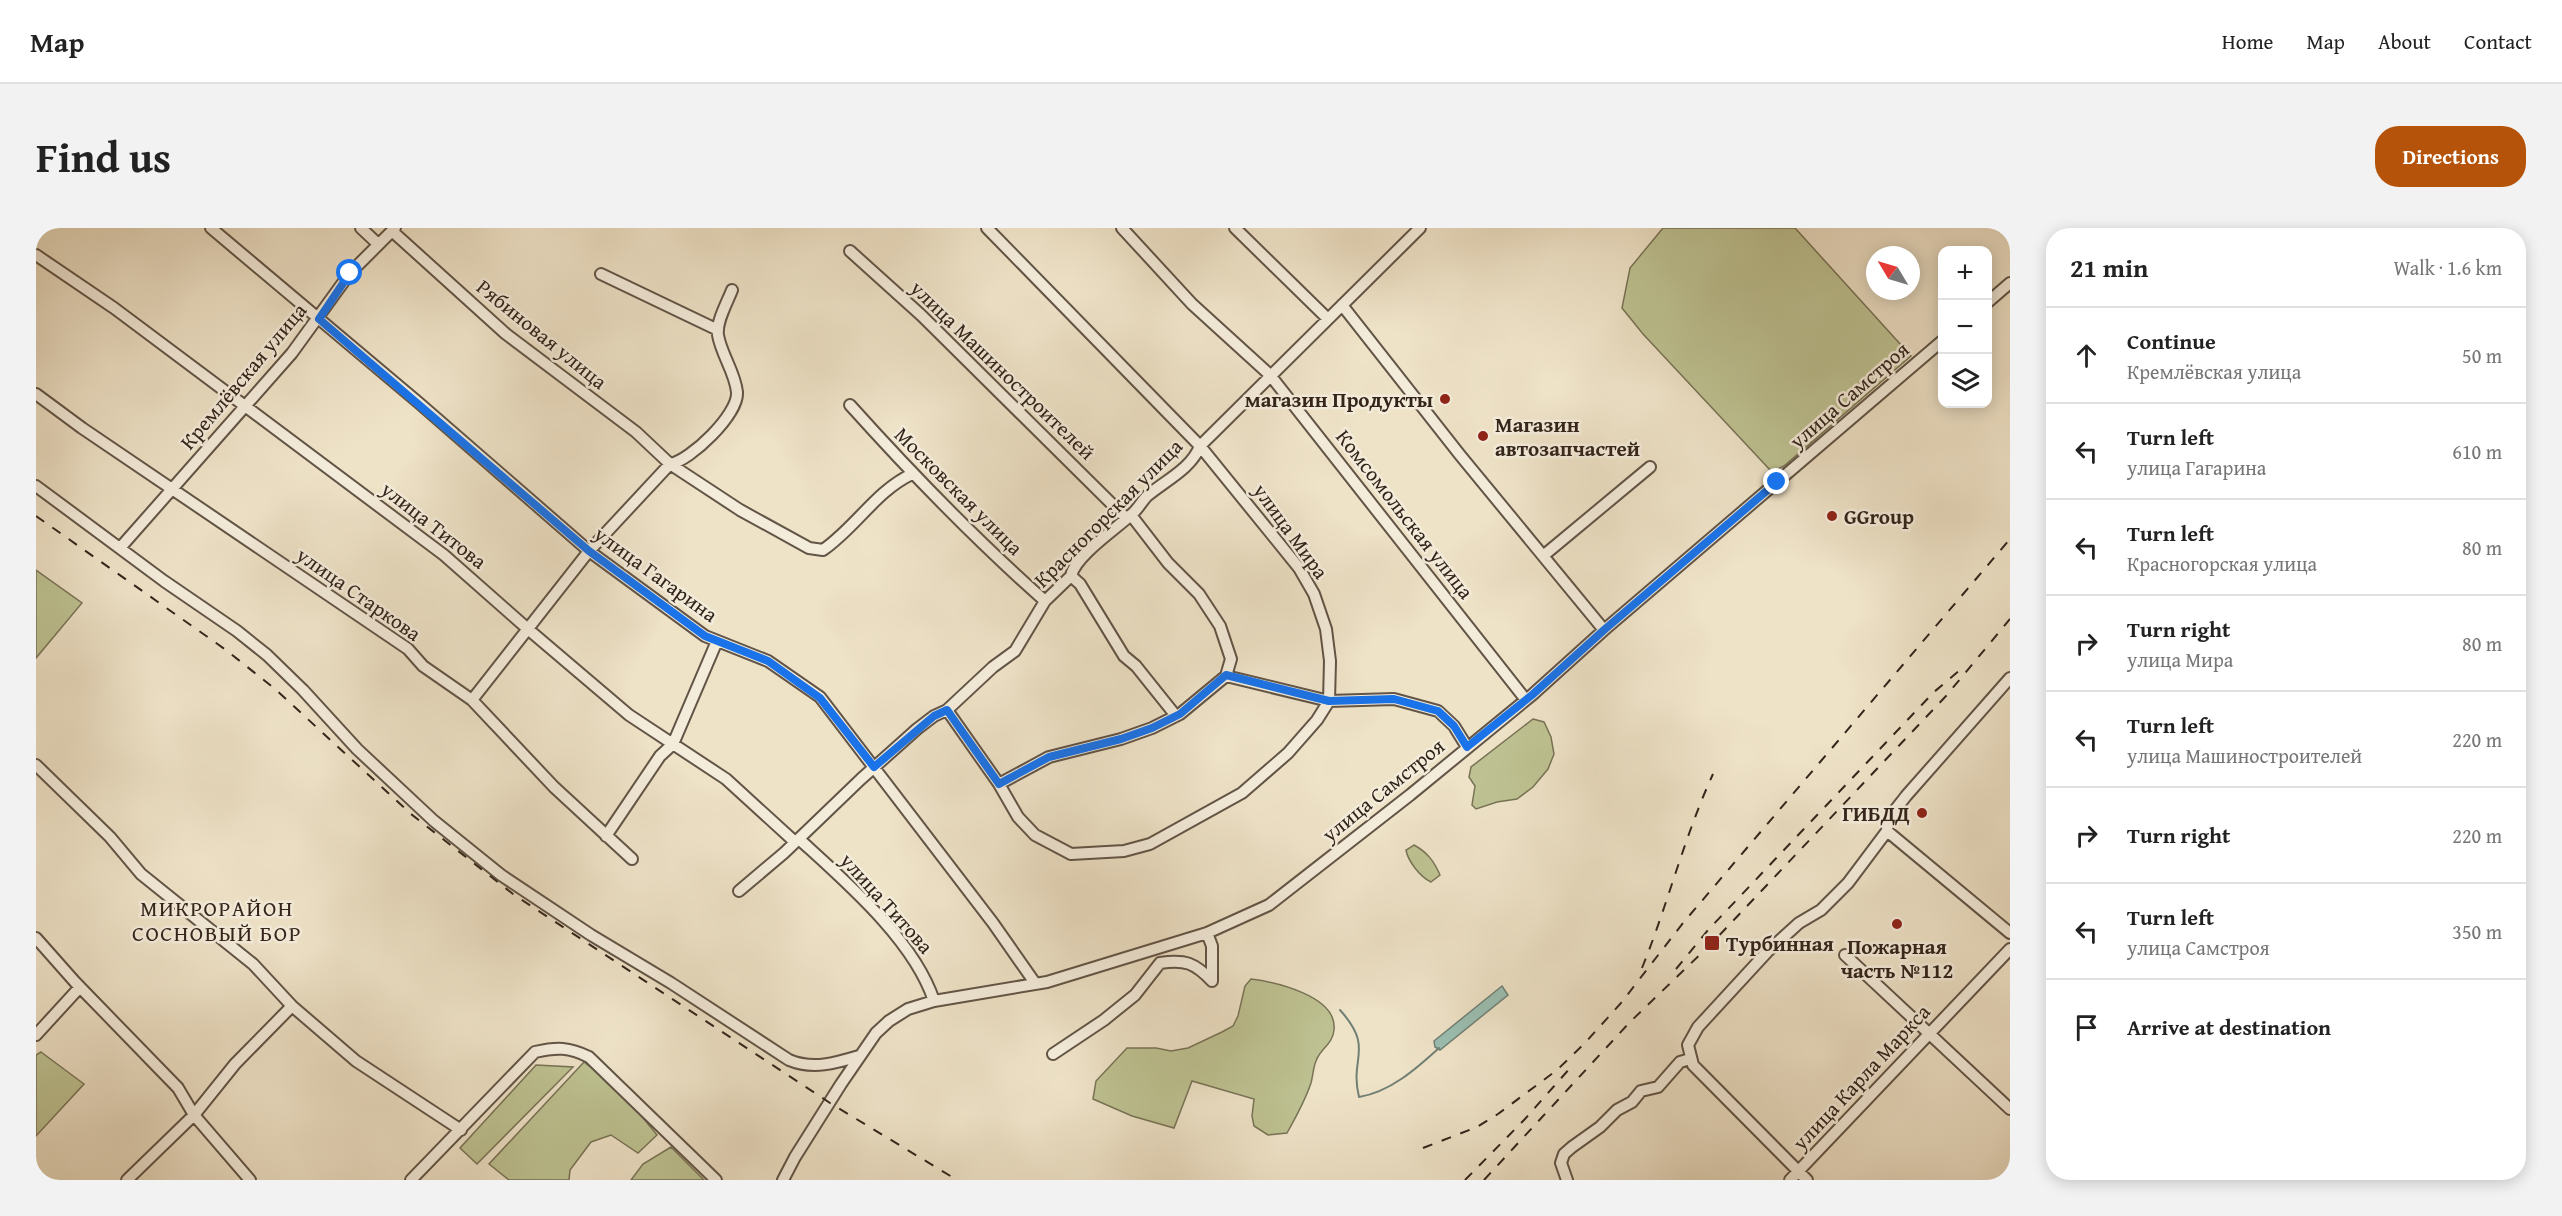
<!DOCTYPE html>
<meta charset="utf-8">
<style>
:root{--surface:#fff;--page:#f2f2f2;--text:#222;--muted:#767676;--line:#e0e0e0;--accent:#b45309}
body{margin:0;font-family:"Gentium Book Plus",serif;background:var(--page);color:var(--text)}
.controls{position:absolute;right:18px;top:18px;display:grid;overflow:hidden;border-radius:12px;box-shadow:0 3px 15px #0003}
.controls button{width:54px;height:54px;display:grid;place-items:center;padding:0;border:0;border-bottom:2px solid var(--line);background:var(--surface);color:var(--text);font:30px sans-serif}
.compass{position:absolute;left:1830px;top:18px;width:54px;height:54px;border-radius:50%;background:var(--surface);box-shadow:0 3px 15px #0003;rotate:308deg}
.stop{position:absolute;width:18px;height:18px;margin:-14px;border:4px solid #1a73e8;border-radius:50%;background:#fff}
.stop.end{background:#1a73e8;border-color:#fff;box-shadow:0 2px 6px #0008}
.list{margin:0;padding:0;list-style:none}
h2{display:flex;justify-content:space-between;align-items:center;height:78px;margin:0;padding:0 24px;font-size:26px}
h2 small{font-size:20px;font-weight:400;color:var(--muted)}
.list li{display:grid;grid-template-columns:39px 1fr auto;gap:18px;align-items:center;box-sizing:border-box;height:96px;padding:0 24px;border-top:2px solid var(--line)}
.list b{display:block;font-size:22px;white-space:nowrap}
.list p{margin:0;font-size:20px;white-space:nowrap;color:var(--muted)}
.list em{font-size:20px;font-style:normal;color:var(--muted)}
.icon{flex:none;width:33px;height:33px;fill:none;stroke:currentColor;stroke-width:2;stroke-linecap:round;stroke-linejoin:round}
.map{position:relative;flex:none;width:1974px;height:952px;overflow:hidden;border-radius:24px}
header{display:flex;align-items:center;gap:36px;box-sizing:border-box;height:84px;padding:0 30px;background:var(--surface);border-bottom:2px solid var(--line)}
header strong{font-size:28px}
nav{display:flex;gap:33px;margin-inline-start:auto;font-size:21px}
.intro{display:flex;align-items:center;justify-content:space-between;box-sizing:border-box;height:144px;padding:0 36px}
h1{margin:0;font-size:42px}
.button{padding:15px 27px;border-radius:24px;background:var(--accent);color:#fff;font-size:21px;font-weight:700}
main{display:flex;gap:36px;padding:0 36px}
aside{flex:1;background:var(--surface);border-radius:24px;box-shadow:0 3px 15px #0003}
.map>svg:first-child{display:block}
.green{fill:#bec292;stroke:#787356;stroke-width:1.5}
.water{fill:#9abeb1;stroke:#718075;stroke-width:1.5}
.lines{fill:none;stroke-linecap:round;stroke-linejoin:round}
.stream{stroke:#718075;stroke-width:2}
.minor-casing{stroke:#625446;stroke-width:14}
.minor{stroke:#f4ecdb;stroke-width:10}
.rail{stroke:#33241b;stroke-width:2;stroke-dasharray:10 10;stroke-linecap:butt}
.route{stroke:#1a73e8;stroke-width:8}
.poi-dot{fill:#8f2418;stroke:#f4ecdb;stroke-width:2}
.labels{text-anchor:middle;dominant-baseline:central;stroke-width:5;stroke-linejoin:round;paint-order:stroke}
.street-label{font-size:21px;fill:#33241b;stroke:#f4ecdb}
.poi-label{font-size:21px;font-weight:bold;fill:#33241b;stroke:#f4ecdb;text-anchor:start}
.neighbourhood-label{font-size:22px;letter-spacing:1.5px;fill:#33241b;stroke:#f4ecdb}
</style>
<header>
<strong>Map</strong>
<nav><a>Home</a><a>Map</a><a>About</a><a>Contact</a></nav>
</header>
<div class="intro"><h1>Find us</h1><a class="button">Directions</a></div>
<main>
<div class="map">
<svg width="1974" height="952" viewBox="0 0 1974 952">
<rect width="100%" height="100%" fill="#eee2c7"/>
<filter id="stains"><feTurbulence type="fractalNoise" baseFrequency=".00333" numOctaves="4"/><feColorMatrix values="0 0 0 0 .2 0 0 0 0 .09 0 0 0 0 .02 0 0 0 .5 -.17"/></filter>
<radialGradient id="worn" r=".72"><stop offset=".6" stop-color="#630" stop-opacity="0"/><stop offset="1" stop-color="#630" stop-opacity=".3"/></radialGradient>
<path class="green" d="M1627,0H1759L1875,128L1748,238L1736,244L1607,106L1586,80L1594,40Z
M0,342L46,375L0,430Z
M1497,491L1508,494L1515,509L1518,526L1512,541L1497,559L1481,571L1461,574L1440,581L1436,577L1439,558L1433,549L1435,539Z
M1378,617C1391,624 1398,633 1404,647L1395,654C1384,649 1372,633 1370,622Z
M1215,751C1239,754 1302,768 1298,802C1297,816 1284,821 1280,833C1277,840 1277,848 1275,855C1269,873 1260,889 1251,905L1232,907L1218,898L1216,888L1218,871L1156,853L1138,900L1096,888L1057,871L1060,853L1091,820H1120L1135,823L1152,820L1186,804L1197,798L1202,788L1209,758Z
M5,824L48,856L0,908V827Z
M548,834L586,864L621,907L602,925L575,907L555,914L534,942L533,952H473L453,936Z
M500,837L537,839L441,936L424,920Z
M635,919L668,952H595L607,936Z"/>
<path class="water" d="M1466,758L1472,767L1404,822L1399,819L1398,813Z"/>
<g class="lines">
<path class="stream" d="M1304,782C1339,821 1313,829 1323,869C1354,864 1380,841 1403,820"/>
<defs>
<path id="minor" d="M175,0L383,175L553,323L669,408L732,433L784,469L957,695L999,755
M325,0L342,16
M1086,0L1156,76L1234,147L1490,472
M1199,0L1292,91
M356,3L470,106L600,204L634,236L704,282L773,320L787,322C820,299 840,263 876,246
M814,23L885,87L1090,290
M0,27L78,80L408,327L493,402L593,487L690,551L759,614
M565,46L682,102
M1952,74L1974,55
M1306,77L1424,227L1568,402
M0,166L46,200L372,421L387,438L436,472L518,559L596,631
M814,177C876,246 940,312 1009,373
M0,258L128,353L201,403L231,427L267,462L321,521L398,593L465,647L555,707L635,755L753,832C777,842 800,835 823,828
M84,320L256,125L314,45L359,0
M1507,328L1614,239
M1035,348L1044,356L1088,428L1100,438L1140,488
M1190,448L1293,473L1358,471L1402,483L1418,498L1431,519
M436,472L553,323L634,236C654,233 703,186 701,164C699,144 685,126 682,107C680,94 691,75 696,62
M911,482L963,556L982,589L999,607L1035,626L1088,623L1114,616L1206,565L1252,525L1281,492L1293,473L1294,433L1290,401L1278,366L1263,340L1164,218L951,0
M0,537L74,609L105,646L217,736L256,778L320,833L425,902
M963,556L1013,529L1085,511L1116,500L1144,486L1190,448L1195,431L1184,398L1163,366L1132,335L1095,287
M1851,603L1974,705
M570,608L624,528L637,516L681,413
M763,611C810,654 878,712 898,773
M703,663L748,625L825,551L881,501L898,488L911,482L957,439L979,423L1009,373L1035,348C1039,328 1081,300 1096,286C1102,281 1106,273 1111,268C1130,252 1155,241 1164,218L1384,0
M1171,705L1176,718V753
M0,710L39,754L142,860L158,887L214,952
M1809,727L1974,881
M0,807L44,759
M1017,826L1068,792L1099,767L1124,735C1149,731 1159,735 1176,753
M91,952L158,887L199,836L256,778
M375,952L499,824C521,819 533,819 553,829L680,952
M747,952L759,929L805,856L840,805L853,793L872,781L898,773L1011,754L1171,705L1233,677L1374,567L1496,467L1568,402L1906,113
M1531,952L1525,935L1528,926L1536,919L1564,899L1581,882L1596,874L1605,863L1622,859L1644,834L1654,831
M1754,952L1974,721
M1771,952L1657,837L1652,817L1662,799L1732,723L1763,695L1785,682L1812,655L1851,603C1851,589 1862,579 1870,568L1974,450"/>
</defs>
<use href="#minor" class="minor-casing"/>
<use href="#minor" class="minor"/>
<path class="rail" d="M0,288L190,422L239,461L375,586L477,666L794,875L921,952
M1606,740C1632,676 1648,609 1677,546
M1640,741L1672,702L1898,464L1925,441
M1387,920L1441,899L1462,886L1521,842L1548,816L1585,775L1647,695L1974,311
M1429,952L1489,891L1535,839
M1448,952L1594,794L1676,715L1910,468L1974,391"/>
</g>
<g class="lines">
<path class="route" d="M314,45L283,91L553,323L669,408L732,433L784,470L838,539L898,488L911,482L963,556L1013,529L1085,511L1116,500L1144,486L1190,447L1293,473L1358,471L1402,483L1418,498L1431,519L1496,467L1568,402L1741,254"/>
</g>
<g class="poi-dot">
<circle cx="1409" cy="171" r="6"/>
<circle cx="1447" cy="208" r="6"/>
<circle cx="1796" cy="288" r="6"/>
<circle cx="1886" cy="585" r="6"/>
<circle cx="1861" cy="696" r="6"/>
<rect x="1668" y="707" width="16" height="16" rx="3"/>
</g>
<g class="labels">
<g class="street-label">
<text transform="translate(506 106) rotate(39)">Рябиновая улица</text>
<text transform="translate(967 142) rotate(44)">улица Машиностроителей</text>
<text transform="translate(207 148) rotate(-50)">Кремлёвская улица</text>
<text transform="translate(1813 167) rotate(-41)">улица Самстроя</text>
<text transform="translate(923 263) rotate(45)">Московская улица</text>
<text transform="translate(1072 285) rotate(-45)">Красногорская улица</text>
<text transform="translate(1369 286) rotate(52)">Комсомольская улица</text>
<text transform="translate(398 297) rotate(38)">улица Титова</text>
<text transform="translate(1255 303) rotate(54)">улица Мира</text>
<text transform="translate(620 346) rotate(36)">улица Гагарина</text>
<text transform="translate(323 366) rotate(35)">улица Старкова</text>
<text transform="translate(1347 562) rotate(-39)">улица Самстроя</text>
<text transform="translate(851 675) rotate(48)">улица Титова</text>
<text transform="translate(1825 849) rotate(-47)">улица Карла Маркса</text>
</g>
<g class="poi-label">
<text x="1397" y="171" text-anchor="end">магазин Продукты</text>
<text x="1459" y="196">Магазин<tspan x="1459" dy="24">автозапчастей</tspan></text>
<text x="1808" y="288">GGroup</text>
<text x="1874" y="585" text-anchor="end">ГИБДД</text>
<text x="1690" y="715">Турбинная</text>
<text x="1861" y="718" text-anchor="middle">Пожарная<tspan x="1861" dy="24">часть №112</tspan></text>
</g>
<g class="neighbourhood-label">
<text x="181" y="680">МИКРОРАЙОН<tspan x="181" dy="25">СОСНОВЫЙ БОР</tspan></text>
</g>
</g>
<rect width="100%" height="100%" filter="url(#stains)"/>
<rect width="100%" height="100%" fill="url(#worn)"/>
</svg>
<div class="controls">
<button>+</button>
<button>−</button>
<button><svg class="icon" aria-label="layers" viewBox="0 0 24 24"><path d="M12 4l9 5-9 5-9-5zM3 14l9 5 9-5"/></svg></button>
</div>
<svg class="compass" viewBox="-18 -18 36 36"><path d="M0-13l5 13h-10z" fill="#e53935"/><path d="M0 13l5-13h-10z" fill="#767676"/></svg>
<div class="stop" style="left:314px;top:45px"></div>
<div class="stop end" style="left:1741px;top:254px"></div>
</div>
<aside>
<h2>21 min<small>Walk · 1.6 km</small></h2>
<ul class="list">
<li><svg class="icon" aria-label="ahead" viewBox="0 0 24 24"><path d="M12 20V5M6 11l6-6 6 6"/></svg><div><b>Continue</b><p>Кремлёвская улица</p></div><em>50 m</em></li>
<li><svg class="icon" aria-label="left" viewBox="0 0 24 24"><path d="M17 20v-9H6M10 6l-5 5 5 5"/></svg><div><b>Turn left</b><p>улица Гагарина</p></div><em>610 m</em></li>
<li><svg class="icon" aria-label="left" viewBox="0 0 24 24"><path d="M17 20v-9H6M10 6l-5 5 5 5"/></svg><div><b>Turn left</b><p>Красногорская улица</p></div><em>80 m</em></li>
<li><svg class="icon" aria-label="right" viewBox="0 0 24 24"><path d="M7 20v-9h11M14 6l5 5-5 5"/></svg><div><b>Turn right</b><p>улица Мира</p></div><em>80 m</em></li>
<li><svg class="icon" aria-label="left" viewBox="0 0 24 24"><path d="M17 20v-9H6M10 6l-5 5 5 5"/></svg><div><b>Turn left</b><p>улица Машиностроителей</p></div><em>220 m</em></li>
<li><svg class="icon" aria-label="right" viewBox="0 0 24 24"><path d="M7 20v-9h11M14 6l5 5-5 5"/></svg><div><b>Turn right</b></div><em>220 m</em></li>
<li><svg class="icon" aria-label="left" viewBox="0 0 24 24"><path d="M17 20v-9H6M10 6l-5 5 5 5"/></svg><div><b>Turn left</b><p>улица Самстроя</p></div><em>350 m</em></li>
<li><svg class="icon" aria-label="arrive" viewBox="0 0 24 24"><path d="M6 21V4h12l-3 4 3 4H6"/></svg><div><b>Arrive at destination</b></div></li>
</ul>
</aside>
</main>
